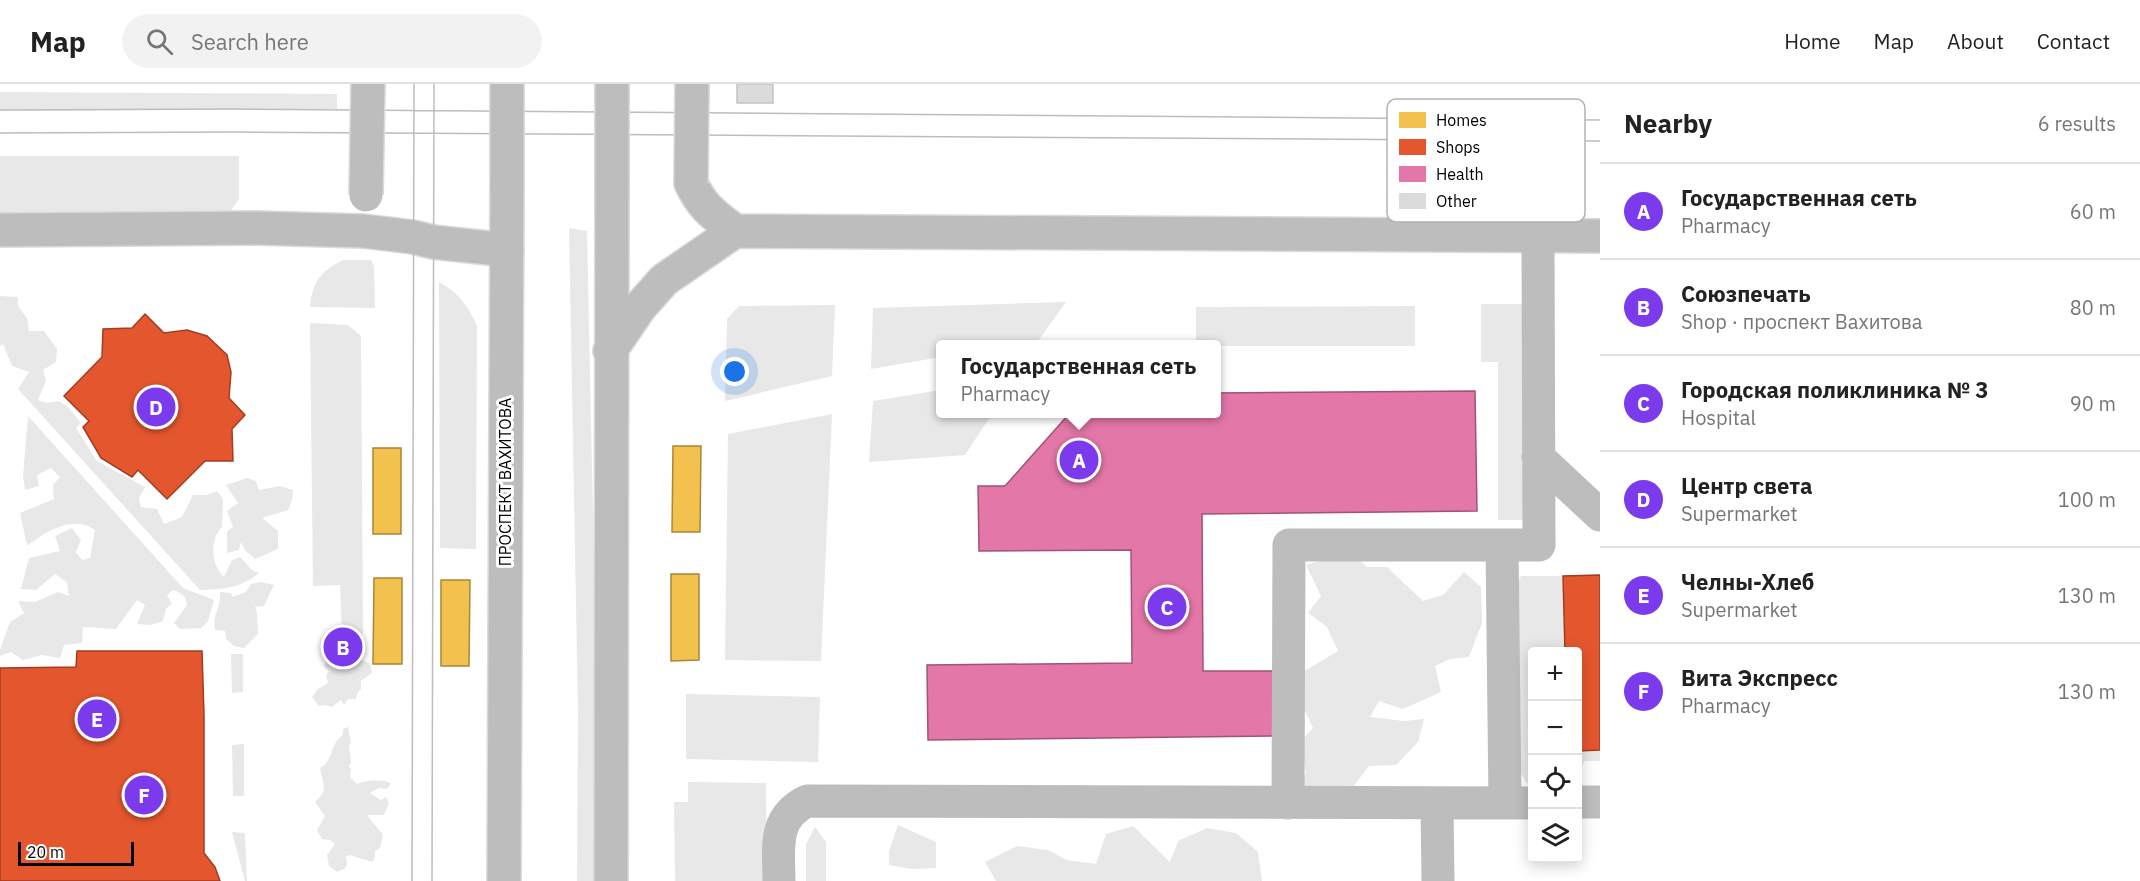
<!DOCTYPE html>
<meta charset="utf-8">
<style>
:root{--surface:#fff;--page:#f2f2f2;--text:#222;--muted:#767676;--line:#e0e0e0;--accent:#7c3aed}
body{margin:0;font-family:"IBM Plex Sans",sans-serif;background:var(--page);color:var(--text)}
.controls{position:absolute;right:18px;bottom:18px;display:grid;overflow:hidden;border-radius:6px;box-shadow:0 3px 15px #0003}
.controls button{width:54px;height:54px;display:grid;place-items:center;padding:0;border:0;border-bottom:2px solid var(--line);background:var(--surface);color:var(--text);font:30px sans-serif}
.scale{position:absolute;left:18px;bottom:15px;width:116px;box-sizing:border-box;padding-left:6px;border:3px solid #000;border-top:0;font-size:16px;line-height:21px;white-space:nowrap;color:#000;-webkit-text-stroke:4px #fff;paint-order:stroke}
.you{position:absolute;left:735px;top:288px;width:21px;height:21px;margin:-15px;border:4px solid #fff;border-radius:50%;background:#1a73e8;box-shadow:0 0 0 9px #1a73e833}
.badge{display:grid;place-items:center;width:39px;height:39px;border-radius:50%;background:var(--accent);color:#fff;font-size:20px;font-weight:700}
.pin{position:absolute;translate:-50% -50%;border:3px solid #fff;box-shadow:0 2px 6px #0006}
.popup{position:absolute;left:936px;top:256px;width:285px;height:78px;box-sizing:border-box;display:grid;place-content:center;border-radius:6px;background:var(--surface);filter:drop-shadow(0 2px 4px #0005);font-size:20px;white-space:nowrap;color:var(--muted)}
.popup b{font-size:22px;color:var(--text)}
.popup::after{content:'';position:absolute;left:50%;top:100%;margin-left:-12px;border:12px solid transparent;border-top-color:var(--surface)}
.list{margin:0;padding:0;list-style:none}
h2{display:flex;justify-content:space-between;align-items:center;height:78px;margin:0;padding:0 24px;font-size:26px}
h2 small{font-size:20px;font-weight:400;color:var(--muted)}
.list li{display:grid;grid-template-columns:39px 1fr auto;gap:18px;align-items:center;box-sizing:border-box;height:96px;padding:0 24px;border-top:2px solid var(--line)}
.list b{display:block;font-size:22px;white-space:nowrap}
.list p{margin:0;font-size:20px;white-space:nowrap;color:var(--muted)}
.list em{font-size:20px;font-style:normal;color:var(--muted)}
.icon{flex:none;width:33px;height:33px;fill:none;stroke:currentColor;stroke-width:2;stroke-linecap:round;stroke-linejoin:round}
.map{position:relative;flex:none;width:1600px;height:797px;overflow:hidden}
header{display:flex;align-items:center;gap:36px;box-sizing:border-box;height:84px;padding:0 30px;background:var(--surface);border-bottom:2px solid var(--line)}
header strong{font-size:28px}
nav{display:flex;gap:33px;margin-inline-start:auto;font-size:21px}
.search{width:420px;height:54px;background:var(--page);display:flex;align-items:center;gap:15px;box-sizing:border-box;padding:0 21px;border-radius:33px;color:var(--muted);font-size:22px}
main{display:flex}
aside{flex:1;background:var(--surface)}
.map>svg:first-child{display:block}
.green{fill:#e8e8e8}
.homes{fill:#f2c14e;stroke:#a98737;stroke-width:1.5}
.shops{fill:#e4572e;stroke:#a03d20;stroke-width:1.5}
.health{fill:#e377a8;stroke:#9f5376;stroke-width:1.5}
.building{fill:#dbdbdb;stroke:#c3c3c3;stroke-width:1.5}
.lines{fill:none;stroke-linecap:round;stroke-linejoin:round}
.major-casing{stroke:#dbdbdb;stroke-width:36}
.minor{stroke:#bdbdbd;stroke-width:33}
.major{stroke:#bdbdbd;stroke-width:33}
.tram{stroke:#bdbdbd;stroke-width:1.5}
.major-bridge-casing{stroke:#dbdbdb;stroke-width:36;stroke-linecap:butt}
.major-bridge{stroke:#bdbdbd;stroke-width:33}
.labels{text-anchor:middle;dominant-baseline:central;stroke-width:6;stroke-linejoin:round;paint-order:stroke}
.street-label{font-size:16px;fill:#000;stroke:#fff}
.key{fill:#fff;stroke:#b2b2b2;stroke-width:1.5}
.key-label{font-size:16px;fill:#000}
</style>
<header>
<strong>Map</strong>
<div class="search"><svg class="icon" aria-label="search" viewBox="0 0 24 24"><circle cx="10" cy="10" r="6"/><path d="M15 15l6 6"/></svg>Search here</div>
<nav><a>Home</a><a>Map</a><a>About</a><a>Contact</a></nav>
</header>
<main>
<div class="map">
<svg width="1600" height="797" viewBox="0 0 1600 797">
<rect width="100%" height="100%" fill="#fff"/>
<path class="green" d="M0,8L337,10V25L0,27Z
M0,72H239V115L226,133L0,134Z
M569,144L587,147L598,668L597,797H577L578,626Z
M343,176H371L374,182L375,224L310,223C312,198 321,187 343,176Z
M439,198C458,208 468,222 477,242L476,465L440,464Z
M0,212L18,213V222L27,234L29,247H44L57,265L56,278L43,286L46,297L38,316L47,319L59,317L68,323L81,339L76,344L97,377L145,403L139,414L141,423L157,425L164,440L182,433L193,411H206L217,407L223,415L222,443C209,456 211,481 224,493L232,476L240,473L252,486L259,489C239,505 225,505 200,506L18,305L29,288L12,282L3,260L0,262Z
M1066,218L1038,257L1020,260H941V273L871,285L873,224Z
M1481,220H1525V436H1498V278H1481Z
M835,221L832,292L725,317L727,235L739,222Z
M1415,222V262H1217V260H1196V223Z
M310,239L348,241L361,252L363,550H342L340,501L313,502Z
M941,306V330H992L965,371L869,378L873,317Z
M832,330L821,577L725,576L728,350Z
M28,332L183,504L214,516L208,537L201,544L180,545L174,539L187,521C186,512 182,509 173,506L167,511L172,520L166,525L163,537L151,541L137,540L145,521L137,516L116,545L83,543L82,559L64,561L60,574L42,571L23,576L11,568L0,572V566L10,538L24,529L18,517L35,518L58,508L69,512L67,498L55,490L36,506L21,505L29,474L60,467L55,452L72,444L81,456L76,468L82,476L90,474L95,446C73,430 45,448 27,462L20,429L54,415L53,401L60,393L51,384L37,391L39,402L25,406L23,392Z
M247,394L256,397L259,406L280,402L293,406L292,416L288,426L262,434L278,447V465L255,475L245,466L241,458L239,466L227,469V448L233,443L227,427L238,419L226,401Z
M1355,472L1367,483H1387L1423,517L1443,511L1464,488L1481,503L1482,539L1469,573L1450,575L1435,582L1441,608L1403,625L1379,617L1370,633L1404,637L1424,635L1418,658L1396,681L1369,682L1349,708L1300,703L1306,689L1301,657L1313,644L1296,608L1301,589L1338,567L1327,543L1308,529L1321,512L1306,481L1323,475Z
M1521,492H1563L1565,567L1532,568V704L1525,697L1519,685L1516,501Z
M261,498L274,501L264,522L255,523L257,529L258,550L244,564L234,562L226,555L225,547L215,546C212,529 221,526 220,508L230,509L233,513L246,508L251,500Z
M357,566L361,570L362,577L370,579L372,589L361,597V605L358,608L356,615H348L344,621L341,616L332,623L325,621L319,622L312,613L318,605L328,599L326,592L329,587L324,582L327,576L344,579L351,576L354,578Z
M231,570H243V608L232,609Z
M686,610L820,613L818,678L686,675Z
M348,643L351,659L349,662L351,678L349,682L351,685L350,693L357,700C364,696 383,695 391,699L387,705L379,704L370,709L381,716L386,713L389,719L384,731H367L383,751L380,764L375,767V774L372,778L350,771L346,772L347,781L344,785L337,788L329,782L327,771L335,760L330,756L322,755L317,746L325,732L315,718C329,706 323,701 320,684C331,678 330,668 336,658C340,652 343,654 343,645Z
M244,660V712H233L232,661Z
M1600,666V677H1584L1578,693V667Z
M688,698L766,699L767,797H675L674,718H688Z
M898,741L936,758V784L912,785L889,781V767Z
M1133,742L1170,778L1178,757L1207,744L1236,749L1258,768L1262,797H996L985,778L1017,762L1048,766L1067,776L1096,780L1106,750Z
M815,743L826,758V797H806V760Z
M232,748L245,749L247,797H245Z"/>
<path class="homes" d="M673,362H701L700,448H672Z
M373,364H401V450H373Z
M671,490H699V576L671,577Z
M374,494H402V580H373Z
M441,496H470L469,582H441Z"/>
<path class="shops" d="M145,230L164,249L187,246L207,252L227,271L231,288L229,314L245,331L232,345L233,377H205L167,415L138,386L132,393L101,374L83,343L89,337L64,312L102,273L103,245L132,244Z
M1600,491V666L1578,667V568H1565L1563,492Z
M351,553L352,573L335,574L334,554Z
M77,567H202L204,631V769L215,783L220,797H0V584L76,583Z"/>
<path class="health" d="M1475,307L1477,427L1202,430L1203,587H1276V652L928,656L927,581L1132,579L1131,466L979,467L978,402H1005L1069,330H1217V309Z"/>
<path class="building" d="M737,0H773V19H737Z"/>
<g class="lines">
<defs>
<path id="major" d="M691,99C702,123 714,131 735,147
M0,146L256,144L363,147L413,153L433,158L507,166
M610,267L640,223L664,196L735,147L1600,152
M504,797L507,99
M611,797L612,98"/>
</defs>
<use href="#major" class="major-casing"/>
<path class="minor" d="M1538,373L1600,431
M1502,461L1505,719
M1578,718H1600
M1288,719L1289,461H1539L1538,152
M1437,720L1438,797
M779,797C779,765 772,734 807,717L1532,719"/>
<use href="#major" class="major"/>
<path class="tram" d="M0,26L234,25L1600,36
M0,49L234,48L1600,57
M412,797L414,0
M432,797L434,0"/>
<defs>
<path id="major-bridge" d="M507,0V99
M612,98V0
M691,99L692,0
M366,111L368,0"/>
</defs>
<use href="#major-bridge" class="major-bridge-casing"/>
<use href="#major-bridge" class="major-bridge"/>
</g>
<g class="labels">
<g class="street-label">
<text transform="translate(505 398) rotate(-90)">ПРОСПЕКТ ВАХИТОВА</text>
</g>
</g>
<rect x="1387" y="15" width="198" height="123" rx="9" class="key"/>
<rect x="1399" y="28" width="27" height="16" fill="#f2c14e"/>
<rect x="1399" y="55" width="27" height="16" fill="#e4572e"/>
<rect x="1399" y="82" width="27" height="16" fill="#e377a8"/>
<rect x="1399" y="109" width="27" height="16" fill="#dbdbdb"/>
<g class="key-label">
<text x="1436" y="42">Homes</text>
<text x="1436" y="69">Shops</text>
<text x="1436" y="96">Health</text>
<text x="1436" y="123">Other</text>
</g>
</svg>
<div class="controls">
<button>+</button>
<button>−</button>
<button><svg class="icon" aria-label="locate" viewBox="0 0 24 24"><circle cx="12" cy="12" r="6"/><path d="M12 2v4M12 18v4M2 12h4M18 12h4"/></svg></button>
<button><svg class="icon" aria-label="layers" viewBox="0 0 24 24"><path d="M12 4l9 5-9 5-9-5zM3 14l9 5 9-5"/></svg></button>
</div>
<div class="scale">20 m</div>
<div class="you"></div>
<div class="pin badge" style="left:1079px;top:376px">A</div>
<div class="popup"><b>Государственная сеть</b>Pharmacy</div>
<div class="pin badge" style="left:343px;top:563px">B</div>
<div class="pin badge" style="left:1167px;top:523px">C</div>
<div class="pin badge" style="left:156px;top:323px">D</div>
<div class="pin badge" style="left:97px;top:635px">E</div>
<div class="pin badge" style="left:144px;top:711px">F</div>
</div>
<aside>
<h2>Nearby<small>6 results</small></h2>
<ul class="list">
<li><span class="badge">A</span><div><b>Государственная сеть</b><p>Pharmacy</p></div><em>60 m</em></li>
<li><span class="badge">B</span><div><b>Союзпечать</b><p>Shop · проспект Вахитова</p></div><em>80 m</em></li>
<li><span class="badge">C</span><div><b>Городская поликлиника № 3</b><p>Hospital</p></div><em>90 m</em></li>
<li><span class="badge">D</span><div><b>Центр света</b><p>Supermarket</p></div><em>100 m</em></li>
<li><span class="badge">E</span><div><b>Челны-Хлеб</b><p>Supermarket</p></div><em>130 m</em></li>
<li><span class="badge">F</span><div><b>Вита Экспресс</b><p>Pharmacy</p></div><em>130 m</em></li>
</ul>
</aside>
</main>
